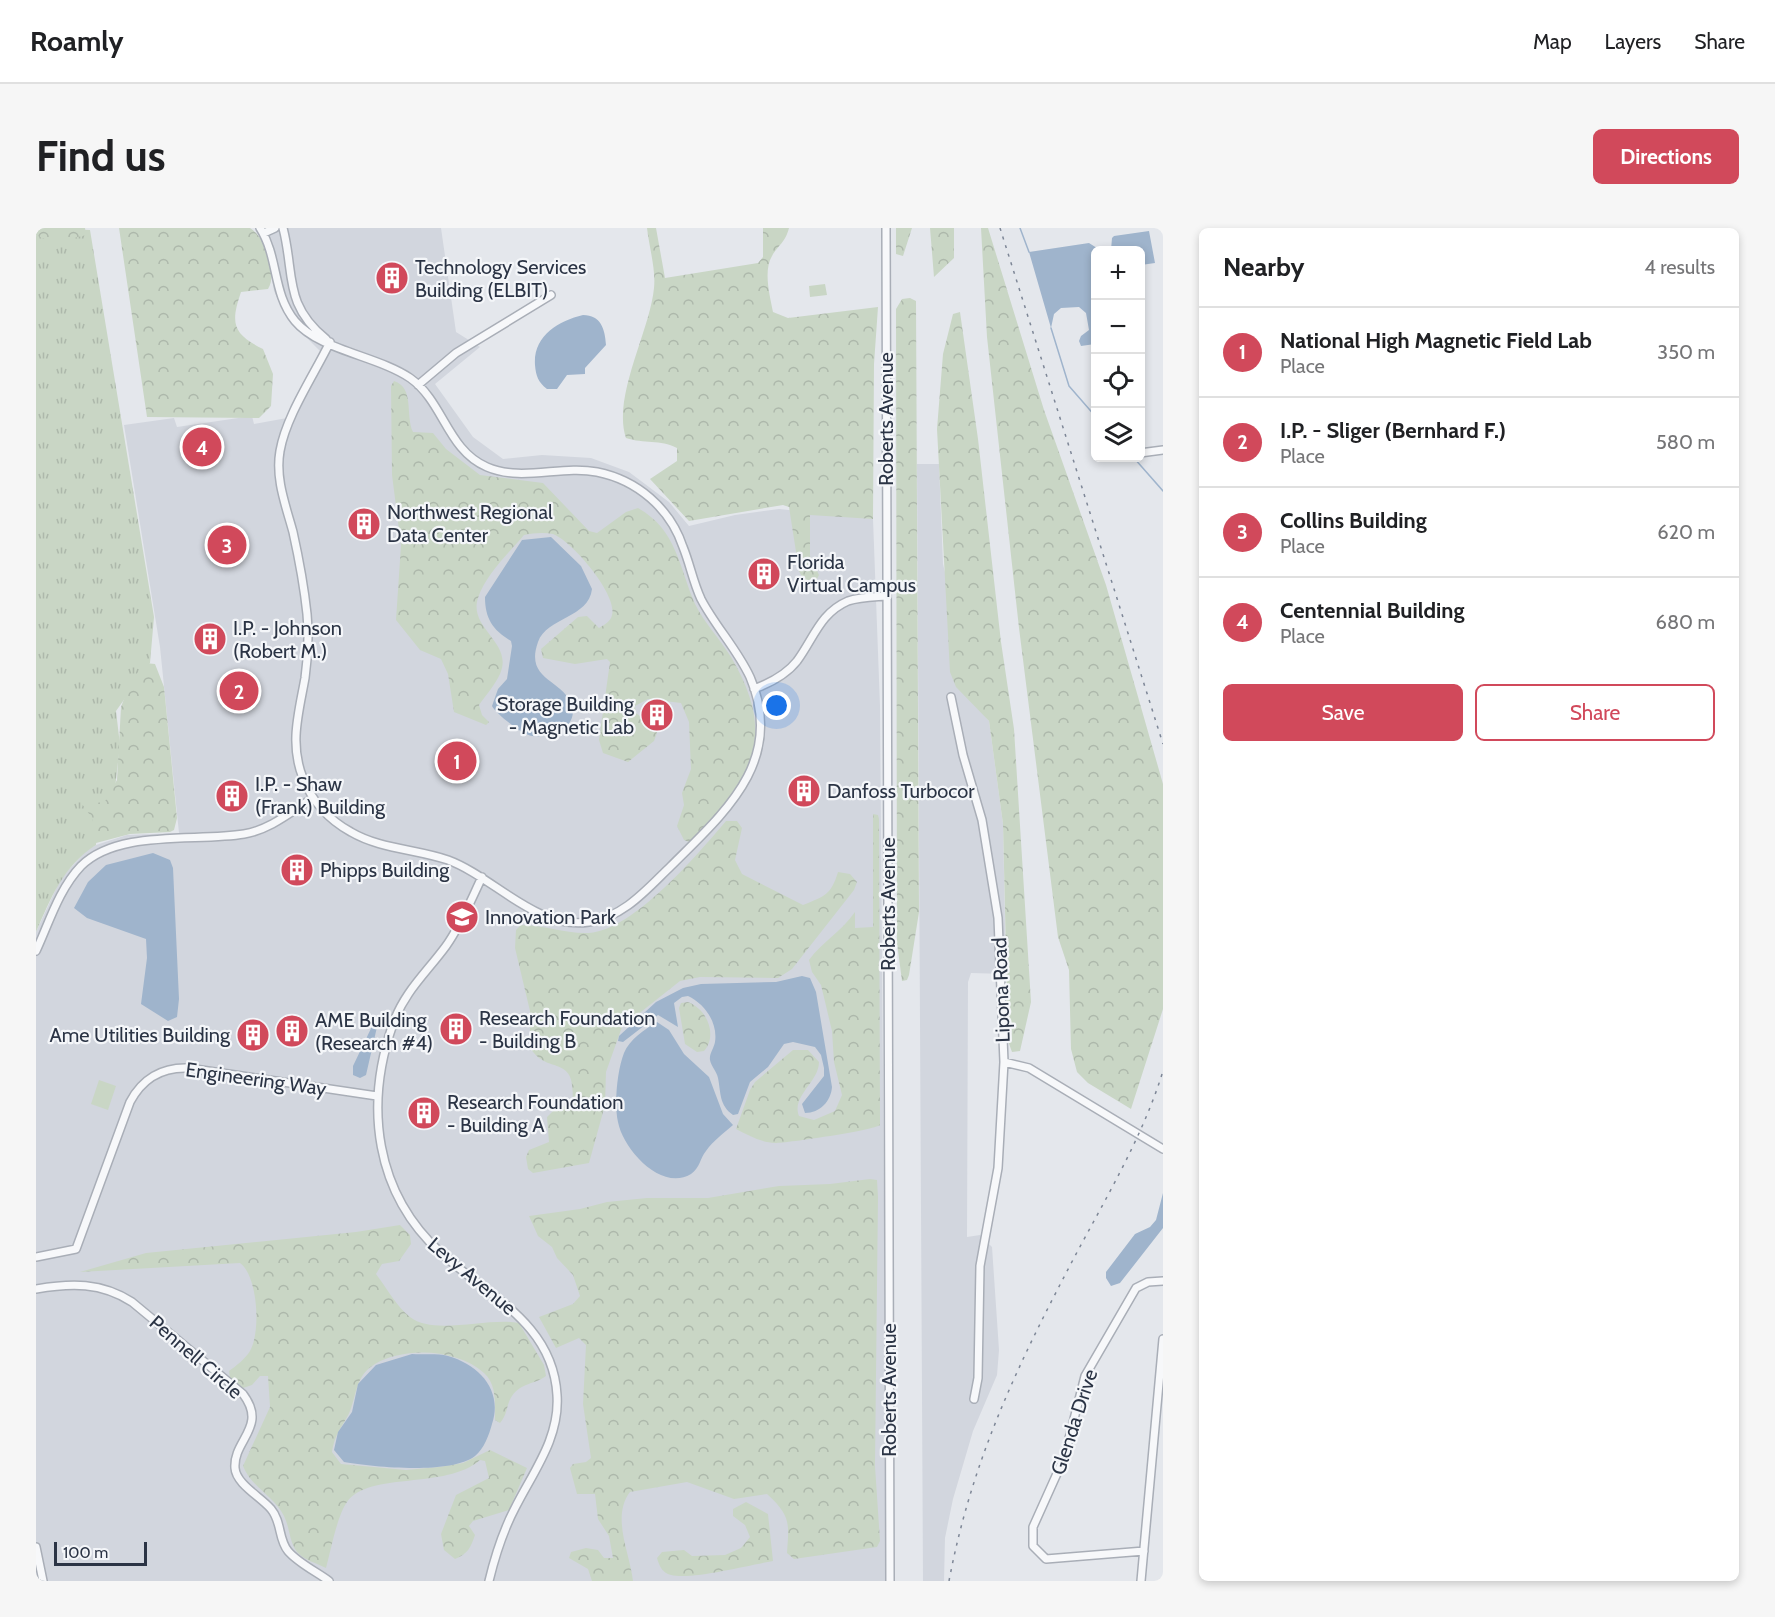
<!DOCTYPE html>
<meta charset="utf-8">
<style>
:root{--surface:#fff;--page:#f6f6f6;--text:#202124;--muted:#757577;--line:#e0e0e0;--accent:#d1495b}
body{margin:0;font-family:Cabin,sans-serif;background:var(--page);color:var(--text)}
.controls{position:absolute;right:18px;top:18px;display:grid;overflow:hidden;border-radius:9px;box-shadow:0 3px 9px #0003}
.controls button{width:54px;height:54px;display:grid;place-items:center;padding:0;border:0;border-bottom:2px solid var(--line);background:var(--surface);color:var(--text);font:30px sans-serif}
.scale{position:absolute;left:18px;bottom:15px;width:93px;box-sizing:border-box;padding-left:6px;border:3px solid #2b3445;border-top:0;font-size:16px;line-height:21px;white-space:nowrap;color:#2b3445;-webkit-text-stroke:4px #f4f6f9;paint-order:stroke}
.you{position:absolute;left:741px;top:478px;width:21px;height:21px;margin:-15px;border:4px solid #fff;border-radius:50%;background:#1a73e8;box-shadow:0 0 0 9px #1a73e833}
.badge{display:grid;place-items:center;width:39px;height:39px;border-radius:50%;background:var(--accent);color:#fff;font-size:20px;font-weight:700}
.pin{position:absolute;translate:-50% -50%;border:3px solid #fff;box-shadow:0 2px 6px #0006}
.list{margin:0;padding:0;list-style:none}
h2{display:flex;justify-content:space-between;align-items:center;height:78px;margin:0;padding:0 24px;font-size:26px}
h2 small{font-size:20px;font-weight:400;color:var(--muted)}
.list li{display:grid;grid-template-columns:39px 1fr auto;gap:18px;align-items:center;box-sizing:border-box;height:90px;padding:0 24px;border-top:2px solid var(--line)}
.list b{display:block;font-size:22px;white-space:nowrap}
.list p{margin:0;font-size:20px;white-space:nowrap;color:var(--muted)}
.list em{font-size:20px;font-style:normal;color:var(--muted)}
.actions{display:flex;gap:12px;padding:18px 24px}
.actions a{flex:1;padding:14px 0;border:2px solid var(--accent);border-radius:9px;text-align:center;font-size:21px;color:var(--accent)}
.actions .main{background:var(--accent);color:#fff}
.icon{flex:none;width:33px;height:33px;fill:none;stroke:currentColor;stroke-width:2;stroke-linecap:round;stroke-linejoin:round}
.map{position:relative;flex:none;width:1127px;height:1353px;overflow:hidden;border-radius:9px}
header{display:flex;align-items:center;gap:36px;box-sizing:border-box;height:84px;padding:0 30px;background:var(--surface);border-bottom:2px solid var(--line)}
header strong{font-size:28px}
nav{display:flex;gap:33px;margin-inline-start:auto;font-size:21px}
.intro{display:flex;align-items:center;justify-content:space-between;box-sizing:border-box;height:144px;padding:0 36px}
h1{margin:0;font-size:42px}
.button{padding:15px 27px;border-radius:9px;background:var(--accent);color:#fff;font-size:21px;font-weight:700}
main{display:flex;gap:36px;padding:0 36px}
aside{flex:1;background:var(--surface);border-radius:9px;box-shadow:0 3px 9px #0003}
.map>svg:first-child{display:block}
.built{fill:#d2d6de}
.grass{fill:url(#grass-tufts)}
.forest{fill:url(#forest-crowns)}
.garden{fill:#c9d6c5}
.water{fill:#9fb4cc}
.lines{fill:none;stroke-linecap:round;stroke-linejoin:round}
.stream{stroke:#9fb4cc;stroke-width:1.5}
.minor-casing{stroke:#a9aeb7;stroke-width:10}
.minor{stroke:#f7f8fa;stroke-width:7}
.rail{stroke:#7d8696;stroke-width:1.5;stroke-dasharray:3 6;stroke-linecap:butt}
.labels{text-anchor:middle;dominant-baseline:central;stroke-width:4.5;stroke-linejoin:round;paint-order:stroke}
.poi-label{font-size:20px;fill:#2b3445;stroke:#f4f6f9;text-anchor:start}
.street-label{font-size:20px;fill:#2b3445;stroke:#f4f6f9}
</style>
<header>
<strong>Roamly</strong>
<nav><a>Map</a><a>Layers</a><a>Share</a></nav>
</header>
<div class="intro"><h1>Find us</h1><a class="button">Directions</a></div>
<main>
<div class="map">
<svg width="1127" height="1353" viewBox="0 0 1127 1353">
<defs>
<pattern id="grass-tufts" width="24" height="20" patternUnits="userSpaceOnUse" patternTransform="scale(1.5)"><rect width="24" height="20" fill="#c9d6c5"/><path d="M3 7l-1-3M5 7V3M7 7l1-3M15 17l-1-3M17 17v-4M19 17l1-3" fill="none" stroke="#adb8ab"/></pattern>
<pattern id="forest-crowns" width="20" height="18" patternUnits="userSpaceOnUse" patternTransform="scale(1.5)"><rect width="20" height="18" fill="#c9d6c5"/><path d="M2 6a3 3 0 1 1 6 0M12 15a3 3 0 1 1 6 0" fill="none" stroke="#adb8ab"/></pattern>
</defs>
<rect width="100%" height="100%" fill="#e4e7ec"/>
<path class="built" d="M221,0H405L420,104L444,119L399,156L437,209L467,231L506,227L555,230L593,244L633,274L653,298L699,287L743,281L837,291L844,478L851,1353H0V704L25,650L50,623L60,617L91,607L143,605L124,419L88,197L138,190L141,199L216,188L218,196L251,190L284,123L257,96L246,80L238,63L231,19Z
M881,236H903L907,336L940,478L953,493L967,596L970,746L935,745L932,754L931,1009L944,1007L956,1019L963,1122L961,1147L937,1203L917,1271L909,1310L908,1353H887Z"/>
<path class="grass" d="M0,0L54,2L118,389L114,435L80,483L84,517L78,569L61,583L60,617C27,638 15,670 0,704Z"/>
<path class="forest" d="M0,0H49L50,7C34,11 14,16 0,7Z
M83,0H214C230,10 242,45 232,61L205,64C194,96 197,106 227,121L237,146L235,178L223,190L111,189Z
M611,0H620L629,50L722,35L727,29V0H753C749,15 743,16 736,28C727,43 734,68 737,84L752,90L842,79L838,136L837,291L774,287V328L783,347L779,355L767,351L763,343L753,279L747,277L653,293L614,251L641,233V220C624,211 608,216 590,210C576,169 614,103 618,60C620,42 613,18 611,0Z
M860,0H876L867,28L860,26Z
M894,0H918V30L898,49Z
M945,0H952L1008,182L1070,357L1127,556V781L1095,881L1052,855L1041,844L1035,821L1033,742L1022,709L983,400L951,109Z
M874,70L880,73L883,684L873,747L871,752L866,753L861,715L860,81L866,71Z
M924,84L942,211L965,414L978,501L995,774L984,823L976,824L972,813L967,596L953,493L920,459L914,444L901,201L907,126L917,86Z
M358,153C379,160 369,187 377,204L397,205L410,221L444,247L507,255L553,303L561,305L590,284L602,280C641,302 643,339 659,376C669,396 684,411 695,429C744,512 713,553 653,614L648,612L641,598L648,577L646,565L655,541L653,494L645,475L612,471L599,478L600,485L622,502L618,513L592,534L567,525L563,512L574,434L571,431L539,436L507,430L505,421L542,389L551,388L563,400C568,397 575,393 576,387C582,367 536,313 517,306C508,304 497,305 488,307C472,326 450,346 442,370C432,401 478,414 464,446C459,457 450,467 443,477L446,487L453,494L450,497L418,484L412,446L405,431L384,422L360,392L365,317L356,247L355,158Z
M109,435L119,436L128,459L141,590L138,602L134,604L94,606L60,615L56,590L46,576L48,573L68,575L81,552L85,479L94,455Z
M837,586L842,587L843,591L844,897C839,902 752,915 739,915C726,915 712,907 700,901L714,862L719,854L757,822H772L783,834C783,854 755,868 763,888L778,892L799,883L806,867L798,834L796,803L785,757L776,744L773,732C786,714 805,704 819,684V700L837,699Z
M690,593H701L706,600L699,632L706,646L767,677C789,668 795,667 802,644L814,646L821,654L818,662L756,741L742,750L664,749L644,753L586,799L570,844L569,877L553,935L497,945L492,941L490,929L493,922L513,914L511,889L518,882L536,876C542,823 510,849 494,819V783L479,720L480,702L485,697C508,697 530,706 553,705C598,702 662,626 690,593Z
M652,774C671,781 682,807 668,823L661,824L649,816L643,780L645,775Z
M834,951L841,952L842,969L839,1238L844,1313L841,1319L758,1331L751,1325C753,1295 755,1288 731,1266L698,1271L651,1254L594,1264C575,1289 594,1325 597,1353H556L552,1341L533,1330L535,1324L550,1320L562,1322L568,1330H577L573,1308L562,1291L559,1266H541L534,1240L537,1236L550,1234L555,1230L547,1176L550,1117L543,1110L520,1120L503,1089L537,1076L544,1068L537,1047L521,1030L516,1019L502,1008L493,988L544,981L571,974L611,970H672L743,958L794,956Z
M364,997L374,1007L375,1016L363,1033L346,1036L340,1046C350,1059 361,1079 374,1089C398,1108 452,1089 483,1095L508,1137L510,1148C498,1157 486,1154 476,1168C470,1177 472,1186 464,1195L459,1192C459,1176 461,1157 448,1145C422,1121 369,1118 339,1136C320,1147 321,1165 314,1183C307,1199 299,1204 296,1224L305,1236L370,1242L403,1239L427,1235L454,1222L491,1240L473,1282L437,1293L433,1298L439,1307C435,1319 432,1326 419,1331L408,1322L405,1306L420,1267L453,1250L449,1233L444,1232C410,1262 333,1243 311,1274C301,1288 295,1322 290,1340C280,1335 268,1332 261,1324C253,1313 254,1300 248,1288C238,1268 215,1259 207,1238L234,1179L232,1148H224L216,1157L207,1160L194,1151L193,1143C200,1138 209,1131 214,1123C225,1104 222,1048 204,1035L44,1044L110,1025L320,1004Z
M710,1274L732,1286L737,1333C713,1337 656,1352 635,1347C626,1345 623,1337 621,1330L626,1324L648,1322L656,1328L689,1327L705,1320L714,1309L709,1297L697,1288V1281Z"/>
<path class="garden" d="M789,56L791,67L774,69L773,58Z
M63,852L80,858L72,882L55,876Z"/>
<path class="water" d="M1113,3L1119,35L1105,37L1104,22H1075L1076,10L1078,8Z
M1053,15L1064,22H1060L1059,116L1045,118L1043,113L1045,108L1053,102L1050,85L1043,79L1025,80L1018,86L1015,100L993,24Z
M547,87C565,87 569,101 570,117L549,140V146L531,147L521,161H511C502,154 500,148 499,137C497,108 522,93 547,87Z
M515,309L545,338L556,361C553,390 511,389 502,414C488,453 528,451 536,478C542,500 514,510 496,508C487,507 460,486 456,478L462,461L471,451L476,418L475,413C457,402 449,391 449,369L486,312Z
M117,625L134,632L137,640L143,771L141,789L132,793L105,776L111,730L110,711L51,690L38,680L52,654L70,637Z
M766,748L774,750L780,764L796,859C795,873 784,885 769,885L766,876L788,848V840L785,827L779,819L757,814L748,816L732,839L714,854L702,886L697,887C683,877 685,865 682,850C681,844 675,838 674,832C673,826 678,820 679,814C682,795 669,776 652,768L646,769L638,775L642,799L622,787L587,814L582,813L583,808L620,774L647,760L665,756L740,754Z
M340,790L341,799L330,847L324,850L317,847V838Z
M621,794L633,802L648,826L673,849L687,886L697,897C688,905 677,913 670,923C664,930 664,940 655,946C625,964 587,921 582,894C578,876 581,843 588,825C593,812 609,801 621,794Z
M1127,965V1000L1084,1055L1075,1058L1070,1050V1044L1099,1006L1114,999L1120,992Z
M376,1126C387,1127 401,1125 412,1128C444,1137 467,1163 456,1196C453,1207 448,1221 439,1228C414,1247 338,1239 308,1234L298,1222L302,1204L316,1184L322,1156L340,1137Z"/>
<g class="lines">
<path class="stream" d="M984,0L993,24
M1015,100L1033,158L1060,189
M1098,230L1127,263"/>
<defs>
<path id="minor" d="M224,0C243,30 236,65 259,93C283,122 342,128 374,150C408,174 411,222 451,239C486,254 525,237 561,244C601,252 634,280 647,319C654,336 657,354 665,371C679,398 701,421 714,449C750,533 688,585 635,638C611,661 588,689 553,694C500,702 458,649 412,632C380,621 344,621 315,604C293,592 276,573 267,550C253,516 263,484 269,450C272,429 273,408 271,386C268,358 263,331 257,304C250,278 239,251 244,223C250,188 278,147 294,114
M247,0C259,46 247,76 290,111
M850,0L854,1353
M228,5L239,0
M382,157L420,125L515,67
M1104,225L1127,222
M718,461C734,455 750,447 761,433C778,410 784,385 812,373C824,369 837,369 850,368
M915,469L927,527L946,592L962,690L968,834L962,940L944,1038L942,1150L938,1171
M446,649C435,672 425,697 410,718C391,744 368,764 357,796C328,878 339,965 405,1025C452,1068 517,1095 521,1167C524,1210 497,1244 479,1280C467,1303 459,1328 453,1353
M0,723C13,695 23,661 45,638C82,601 160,614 208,606C234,602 256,583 277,570
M968,834L993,840L1127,921
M0,1029L40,1021L94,874C106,851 126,839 152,840L341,868
M0,1061C35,1055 65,1054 96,1074L207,1166C232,1199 197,1212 199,1240C200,1256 225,1269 235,1281C246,1294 242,1311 252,1323C262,1335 281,1344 293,1353
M0,1319L7,1353
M1108,1323L1010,1331L997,1318V1299L1028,1230L1049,1148L1100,1060L1112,1054L1127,1053
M1105,1353L1127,1111"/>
</defs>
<use href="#minor" class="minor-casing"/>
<use href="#minor" class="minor"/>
<path class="rail" d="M964,0L1127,516
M913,1353C936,1231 982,1136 1039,1028C1071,968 1107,908 1127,843"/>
</g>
<defs>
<symbol id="building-disc" viewBox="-11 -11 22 22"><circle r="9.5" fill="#d1495b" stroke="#f4f6f9"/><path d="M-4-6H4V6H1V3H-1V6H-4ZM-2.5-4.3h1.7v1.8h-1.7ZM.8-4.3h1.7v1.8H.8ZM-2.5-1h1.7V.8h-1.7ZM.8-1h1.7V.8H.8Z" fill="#fff"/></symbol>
<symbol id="university-disc" viewBox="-11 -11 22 22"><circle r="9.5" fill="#d1495b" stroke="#f4f6f9"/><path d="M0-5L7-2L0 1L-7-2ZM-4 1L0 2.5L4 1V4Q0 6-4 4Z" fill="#fff"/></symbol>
</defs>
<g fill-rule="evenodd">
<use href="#building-disc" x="337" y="31" width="38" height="38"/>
<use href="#building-disc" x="309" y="277" width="38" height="38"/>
<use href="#building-disc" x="709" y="327" width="38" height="38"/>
<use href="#building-disc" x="155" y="392" width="38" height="38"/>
<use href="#building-disc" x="602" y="468" width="38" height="38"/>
<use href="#building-disc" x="749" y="544" width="38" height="38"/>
<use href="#building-disc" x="177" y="549" width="38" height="38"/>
<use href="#building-disc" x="242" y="623" width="38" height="38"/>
<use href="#university-disc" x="407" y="670" width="38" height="38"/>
<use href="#building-disc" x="401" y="782" width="38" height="38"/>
<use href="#building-disc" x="237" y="784" width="38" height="38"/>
<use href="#building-disc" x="198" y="788" width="38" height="38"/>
<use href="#building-disc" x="369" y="866" width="38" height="38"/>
</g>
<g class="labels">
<g class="poi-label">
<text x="379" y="39">Technology Services<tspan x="379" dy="23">Building (ELBIT)</tspan></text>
<text x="351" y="284">Northwest Regional<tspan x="351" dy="23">Data Center</tspan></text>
<text x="751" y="334">Florida<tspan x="751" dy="23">Virtual Campus</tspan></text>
<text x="197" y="400">I.P. - Johnson<tspan x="197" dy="23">(Robert M.)</tspan></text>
<text x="598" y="476" text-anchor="end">Storage Building<tspan x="598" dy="23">- Magnetic Lab</tspan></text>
<text x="219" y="556">I.P. - Shaw<tspan x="219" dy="23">(Frank) Building</tspan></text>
<text x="791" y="563">Danfoss Turbocor</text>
<text x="284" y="642">Phipps Building</text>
<text x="449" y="689">Innovation Park</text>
<text x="443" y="790">Research Foundation<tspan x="443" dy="23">- Building B</tspan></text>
<text x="279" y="792">AME Building<tspan x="279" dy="23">(Research #4)</tspan></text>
<text x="194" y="807" text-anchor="end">Ame Utilities Building</text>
<text x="411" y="874">Research Foundation<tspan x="411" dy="23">- Building A</tspan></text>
</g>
<g class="street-label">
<text transform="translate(850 191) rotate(-90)">Roberts Avenue</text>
<text transform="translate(852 676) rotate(-90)">Roberts Avenue</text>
<text transform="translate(965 762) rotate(-92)">Lipona Road</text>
<text transform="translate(220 851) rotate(8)">Engineering Way</text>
<text transform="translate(436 1048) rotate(40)">Levy Avenue</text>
<text transform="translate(160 1129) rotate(41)">Pennell Circle</text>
<text transform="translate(853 1162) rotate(-90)">Roberts Avenue</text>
<text transform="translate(1038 1194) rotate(-72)">Glenda Drive</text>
</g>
</g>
</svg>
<div class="controls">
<button>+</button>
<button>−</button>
<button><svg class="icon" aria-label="locate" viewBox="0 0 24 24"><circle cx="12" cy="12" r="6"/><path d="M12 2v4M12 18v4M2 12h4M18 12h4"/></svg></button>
<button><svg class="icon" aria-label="layers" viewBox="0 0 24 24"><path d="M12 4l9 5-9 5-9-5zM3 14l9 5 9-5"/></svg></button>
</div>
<div class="scale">100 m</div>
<div class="you"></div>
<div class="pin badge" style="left:421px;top:533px">1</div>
<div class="pin badge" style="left:203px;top:463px">2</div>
<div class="pin badge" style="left:191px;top:317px">3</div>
<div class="pin badge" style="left:166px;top:219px">4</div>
</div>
<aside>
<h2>Nearby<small>4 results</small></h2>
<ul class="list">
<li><span class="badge">1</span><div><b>National High Magnetic Field Lab</b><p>Place</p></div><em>350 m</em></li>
<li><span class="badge">2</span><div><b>I.P. - Sliger (Bernhard F.)</b><p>Place</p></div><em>580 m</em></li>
<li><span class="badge">3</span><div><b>Collins Building</b><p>Place</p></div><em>620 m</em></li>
<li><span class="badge">4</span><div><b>Centennial Building</b><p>Place</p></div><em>680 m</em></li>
</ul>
<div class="actions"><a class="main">Save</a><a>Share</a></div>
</aside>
</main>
